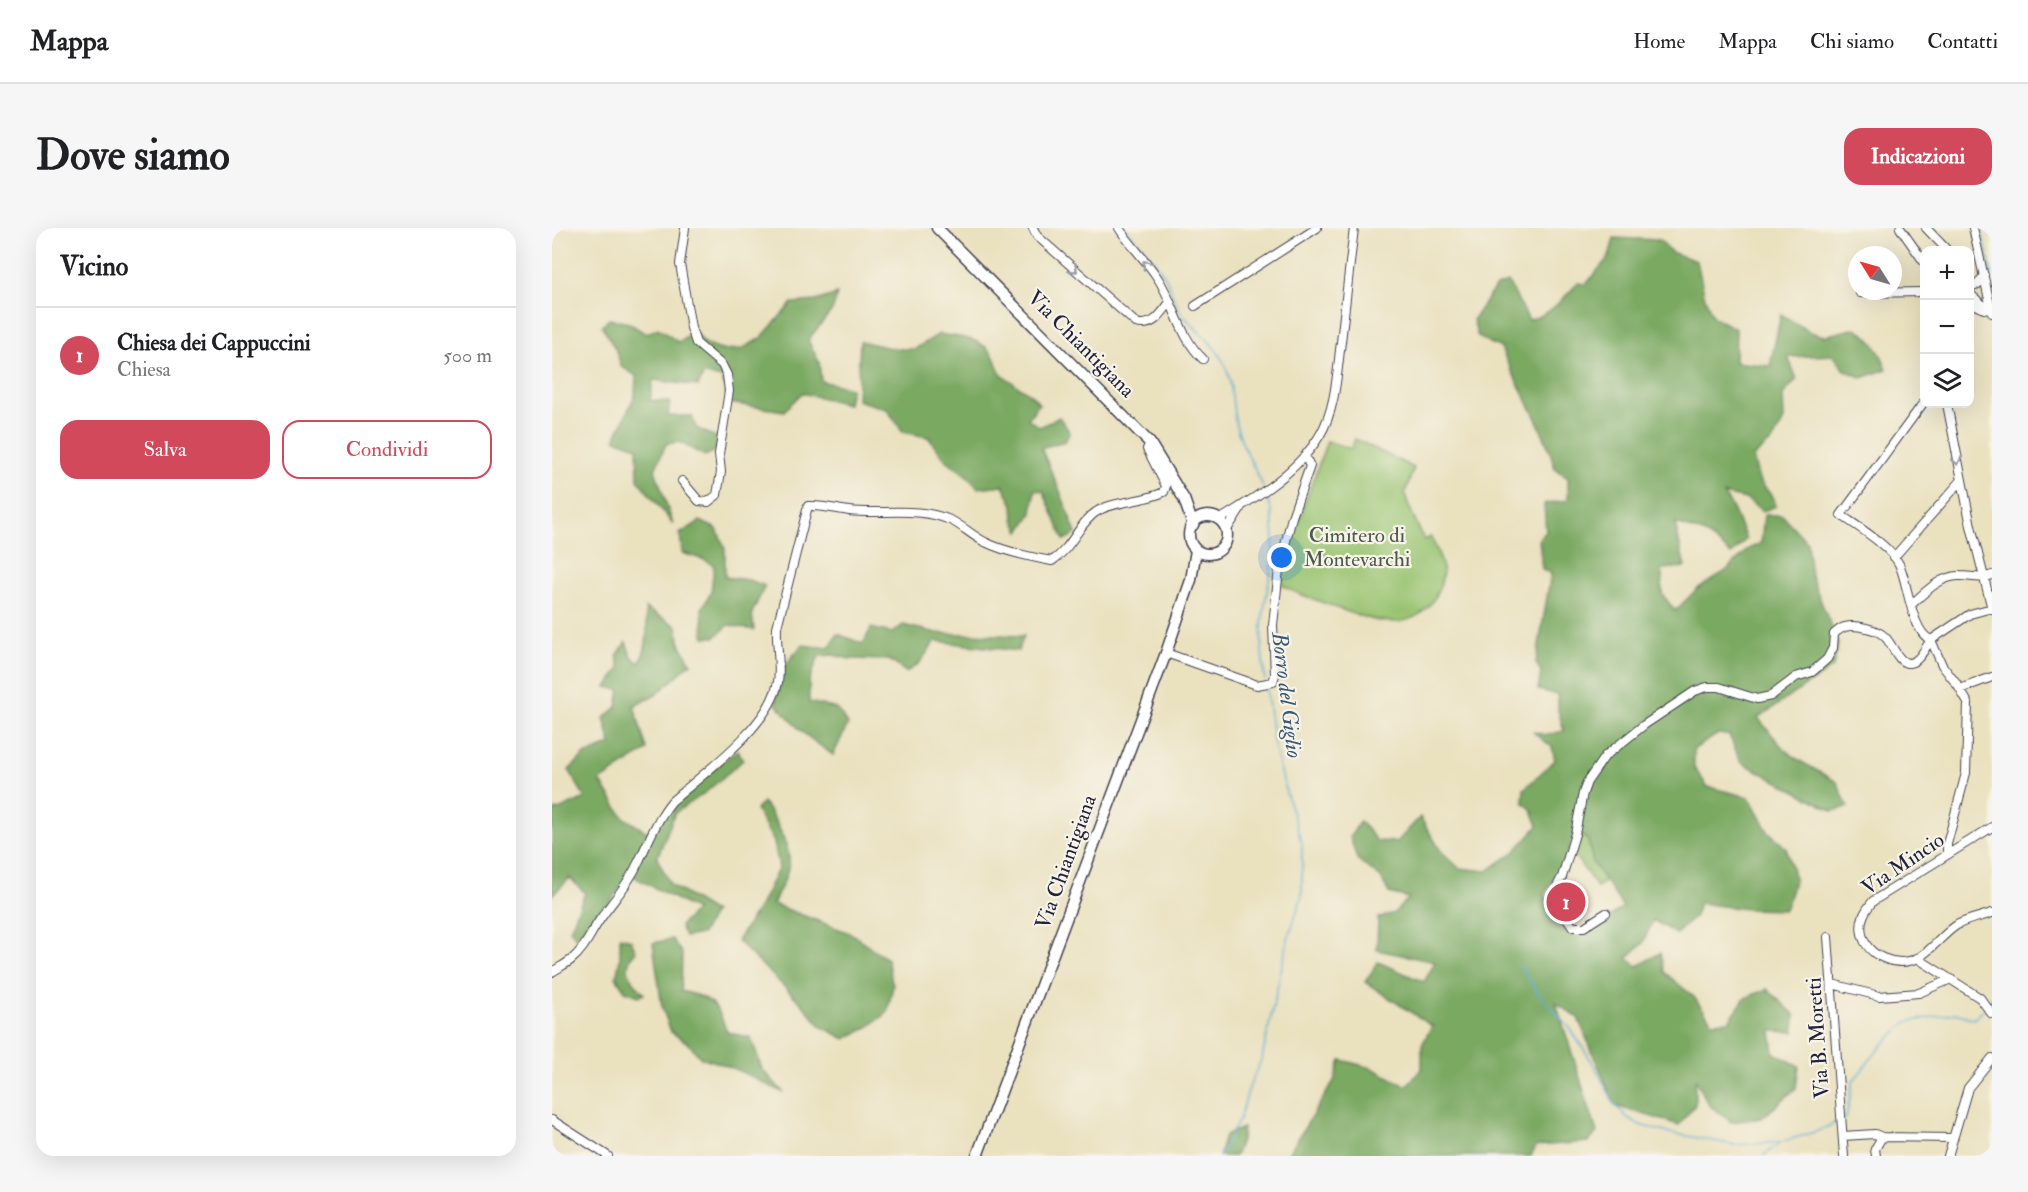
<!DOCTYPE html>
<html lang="it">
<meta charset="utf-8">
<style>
:root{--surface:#fff;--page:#f6f6f6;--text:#202124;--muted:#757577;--line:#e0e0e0;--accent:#d1495b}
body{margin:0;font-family:"IM FELL Double Pica",serif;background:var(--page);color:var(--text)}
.controls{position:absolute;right:18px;top:18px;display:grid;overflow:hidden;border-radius:12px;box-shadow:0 6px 24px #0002}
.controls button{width:54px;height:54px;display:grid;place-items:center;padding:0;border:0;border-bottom:2px solid var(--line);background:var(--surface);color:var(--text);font:30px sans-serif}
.compass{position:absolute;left:1296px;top:18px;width:54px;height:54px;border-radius:50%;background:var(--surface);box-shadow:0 6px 24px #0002;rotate:307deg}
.you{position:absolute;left:730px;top:330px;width:21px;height:21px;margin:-15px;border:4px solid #fff;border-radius:50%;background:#1a73e8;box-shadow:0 0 0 9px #1a73e833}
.badge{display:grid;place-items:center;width:39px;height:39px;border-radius:50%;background:var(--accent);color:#fff;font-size:20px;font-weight:700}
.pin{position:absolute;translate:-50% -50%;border:3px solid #fff;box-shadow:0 2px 6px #0006}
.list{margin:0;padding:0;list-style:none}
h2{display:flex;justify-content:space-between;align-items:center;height:78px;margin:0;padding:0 24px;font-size:26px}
h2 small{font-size:20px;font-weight:400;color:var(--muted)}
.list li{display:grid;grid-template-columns:39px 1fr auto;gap:18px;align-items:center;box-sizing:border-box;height:96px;padding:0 24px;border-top:2px solid var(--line)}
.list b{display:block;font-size:22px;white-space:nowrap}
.list p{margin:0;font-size:20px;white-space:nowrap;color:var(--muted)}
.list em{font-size:20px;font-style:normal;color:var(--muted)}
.actions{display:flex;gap:12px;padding:18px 24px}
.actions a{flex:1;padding:14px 0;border:2px solid var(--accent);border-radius:18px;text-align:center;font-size:21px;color:var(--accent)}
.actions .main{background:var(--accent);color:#fff}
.icon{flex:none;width:33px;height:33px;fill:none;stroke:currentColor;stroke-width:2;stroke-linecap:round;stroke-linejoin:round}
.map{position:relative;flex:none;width:1440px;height:928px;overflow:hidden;border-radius:18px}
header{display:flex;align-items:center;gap:36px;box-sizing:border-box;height:84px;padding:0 30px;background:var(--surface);border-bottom:2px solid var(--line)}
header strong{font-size:28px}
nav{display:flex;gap:33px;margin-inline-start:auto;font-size:21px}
.intro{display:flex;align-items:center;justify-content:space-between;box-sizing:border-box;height:144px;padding:0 36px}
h1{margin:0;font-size:42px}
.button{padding:15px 27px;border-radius:18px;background:var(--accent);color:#fff;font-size:21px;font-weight:700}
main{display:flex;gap:36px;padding:0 36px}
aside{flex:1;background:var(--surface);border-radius:18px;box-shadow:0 6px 24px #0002}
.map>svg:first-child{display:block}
.green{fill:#98c370;stroke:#5d7256;stroke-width:1.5}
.forest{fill:#7aa962;stroke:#4e664e;stroke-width:1.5;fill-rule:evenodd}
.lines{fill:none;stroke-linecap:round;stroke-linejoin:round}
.stream{stroke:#57aad2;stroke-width:1.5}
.minor-casing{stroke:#403f4f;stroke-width:10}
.major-casing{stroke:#403f4f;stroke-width:13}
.minor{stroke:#fff;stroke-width:8}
.major{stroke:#fff;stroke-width:10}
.oneway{stroke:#9c9ca7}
.labels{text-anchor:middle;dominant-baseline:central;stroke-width:4.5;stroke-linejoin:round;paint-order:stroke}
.street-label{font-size:21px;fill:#22223b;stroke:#f7f3e8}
.park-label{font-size:21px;fill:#4b5a4e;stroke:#f7f3e8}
.water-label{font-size:22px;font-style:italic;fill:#375877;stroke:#f7f3e8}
</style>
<header>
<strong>Mappa</strong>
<nav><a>Home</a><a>Mappa</a><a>Chi siamo</a><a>Contatti</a></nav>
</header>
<div class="intro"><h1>Dove siamo</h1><a class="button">Indicazioni</a></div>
<main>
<aside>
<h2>Vicino<small></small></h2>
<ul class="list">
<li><span class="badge">1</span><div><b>Chiesa dei Cappuccini</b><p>Chiesa</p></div><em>500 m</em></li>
</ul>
<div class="actions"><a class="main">Salva</a><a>Condividi</a></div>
</aside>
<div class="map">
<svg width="1440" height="928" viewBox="0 0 1440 928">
<rect width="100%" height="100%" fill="#f7f3e8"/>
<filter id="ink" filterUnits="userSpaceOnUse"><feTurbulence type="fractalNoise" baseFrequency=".0167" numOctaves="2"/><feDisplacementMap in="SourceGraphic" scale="12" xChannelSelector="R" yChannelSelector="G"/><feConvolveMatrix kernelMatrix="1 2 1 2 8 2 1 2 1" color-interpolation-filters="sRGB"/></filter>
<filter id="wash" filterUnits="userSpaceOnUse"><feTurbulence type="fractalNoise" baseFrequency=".008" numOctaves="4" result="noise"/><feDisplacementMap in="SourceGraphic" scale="24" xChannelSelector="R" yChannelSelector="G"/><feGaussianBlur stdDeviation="1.35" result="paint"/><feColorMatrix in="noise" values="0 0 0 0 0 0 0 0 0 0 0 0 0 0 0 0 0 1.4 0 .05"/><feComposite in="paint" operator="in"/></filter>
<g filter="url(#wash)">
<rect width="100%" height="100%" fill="#eae1bf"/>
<path class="green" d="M803,211L862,240L853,265L856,276L872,312L879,309C890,333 897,344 883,369C858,413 808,388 772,375C758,369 742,366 730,357V340L775,213L799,221Z
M1029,607L1036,612L1041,635L1054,653L1045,659L1022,627Z"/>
<path class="forest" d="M1062,10L1108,12L1119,24L1145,33L1153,70L1161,89L1184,101L1183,134L1218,138L1229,86L1258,104L1272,108L1304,100C1321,111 1328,123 1335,141L1310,150L1293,142L1281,127L1236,129L1245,151L1231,167L1232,192L1221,212L1201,229L1207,252L1222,271L1224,278L1211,283L1194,271L1172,266L1181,281L1194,311L1179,327C1158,306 1152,304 1123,296L1133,339L1110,341V366L1123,383L1145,361L1174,343L1196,321L1209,315L1212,287H1230L1255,314L1259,348L1286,416L1281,439L1206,490L1231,520L1248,533L1285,554L1296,579L1281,583L1189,534L1177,507L1166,506L1142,521V540L1156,559L1197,569L1215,602L1234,620L1243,651L1233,682L1195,681L1147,675L1143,688L1124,706L1101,692L1091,715L1075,730L1086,738L1108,725L1112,744L1142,769L1160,794L1177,793L1193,770L1215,761L1243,787L1242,804L1219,803L1222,825L1247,838L1244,860L1210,890L1179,894L1157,877L1143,851V877L1127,897L1063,878L1026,790L1004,775L1045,904L1037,914L984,918L979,928H735L782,853L789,832L820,840L854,858L870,841V817L880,798L813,754L826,734L872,754L883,734L825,722L826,690L842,685L857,670L837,665L829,650L805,631L798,609L808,593L825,613L845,614L868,589L889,623L907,640L935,643L963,623L986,598L980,582L971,574L972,561L1003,532L1000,519L981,504L995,507L1012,503L1006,482V467L986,462L989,444L984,435L999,345L990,342L987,310L994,304L992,276L1016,272V249L1003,241C993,199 966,160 949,120L926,109L921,92L944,58L956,54L977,92C999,86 1010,72 1026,55L1034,56L1057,29ZM1022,603L1036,612L1041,635L1071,679L1034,705L1018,703L992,667L1005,644L1013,636Z
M285,66L281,81L256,112L267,134L269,153L299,160L296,176L250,165L232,183L177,175L170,150L152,146L146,158L101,152L98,172L118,174L116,188H140L144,200L166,210L165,222L153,228L127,214L114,216L103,242L121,296L86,252L85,219L63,211L83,167L84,148L69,138L64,122L50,98L57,91L77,95L94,106L106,100L126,114L144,104L152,115L169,122L190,121L209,110L240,75L264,73Z
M387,106C407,109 431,109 442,129C445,135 445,142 450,146C462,158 478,162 487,176L476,191L488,199L507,189L518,204L513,213L489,220L508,263L524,306L512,312L491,263L483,262L480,285L468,304L462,291L461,277L451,257L426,260L414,247L393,231L376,209L351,204L335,181L305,172L308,113L343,121H363Z
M148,293L165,301L173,321V349L197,352L213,358L200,385L202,402L177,397L163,409H152L150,381L159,364L162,338L153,332L130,325L128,306Z
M93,380L125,398L128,416L139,435L104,467L82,478L95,522L48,553L72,590L95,604L129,566L186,522L191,532L154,564L123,585L105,630L119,657L162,684L150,706L133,709L128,698L144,682L77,646L29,716L18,702L33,665L18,650L0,667V583L9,581L33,570L17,542L33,527L59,516L52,490L65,479L68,462L55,459L68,440L65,428L74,414L79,428L87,435C97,419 96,399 93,380Z
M351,397L385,405L472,408L466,423L383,413L367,436L354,444L337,432L298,431L281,427L267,428L257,453V474L285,481L296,496L281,527L251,505L223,475L232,438L250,417L277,420L286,406L311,416L319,400L340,405Z
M211,574C220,586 237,615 237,630C238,646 227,662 221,676L300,706L335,731L341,758L335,785L316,799L293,811L270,799L250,776L185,713L209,676L227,639L222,614L204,582Z
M68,709L79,712L84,723C68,740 79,751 92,766L87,768L73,763L64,749L68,731Z
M120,711L130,726L129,763C160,770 164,774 175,804L199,810L210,841L232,865C205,852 178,836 149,830L136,815L119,804L110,779L101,715Z
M691,900L690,910L683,928H667L673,907Z"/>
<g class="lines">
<path class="stream" d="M574,0C586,15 602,30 612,47C619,58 621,72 629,84C642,102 661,113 671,133C681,152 679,175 684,196C689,219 703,238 711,259
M1429,0L1440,47
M713,452C711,434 708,413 710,396C715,353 731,307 714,267
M968,737L985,764L1017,799L1039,832L1064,878L1076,890L1088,897L1113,904L1183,917L1229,914
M1436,776L1440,769
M1291,891L1294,890L1301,853L1330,817L1355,794L1403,785L1423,791L1433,780
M667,928L687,892L698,857L710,830L736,711L750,668V616L734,564L722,516L714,459
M1211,928L1229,914L1266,903L1287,893"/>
</g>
</g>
<g filter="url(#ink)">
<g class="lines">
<defs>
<path id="minor" d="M481,0L485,8L584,95C601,100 609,86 618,74
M567,0C578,17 594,32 605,49C622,74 628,110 651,131
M1348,0L1372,34
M1374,0L1395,22
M1421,0L1440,85
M1418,59L1426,56L1432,47
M1308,65L1372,64
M1418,66L1437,82
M1418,74L1432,81
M643,78L765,0
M1395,176L1419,298L1440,381
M130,253L147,273L156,274L165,267L169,244L167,226L177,163L175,147L170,137L144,115L139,100L128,36L133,0
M667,292C703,270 746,244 768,207C784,180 785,144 789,114C793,76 798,38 802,0
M674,303L688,281
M1342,329L1409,253
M1360,376C1372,365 1389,347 1408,348C1420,348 1428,352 1440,347
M614,425L705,457L721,454L723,447L721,397L727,341L740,289L758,238L753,228
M1408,461L1440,449
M1440,599L1321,673C1313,683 1307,692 1310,706C1315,729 1345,740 1366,730C1380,722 1391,706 1405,697C1415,691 1429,689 1440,685
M1395,627V616L1414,545L1416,475L1406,458L1390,437L1379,412L1418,386L1440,380
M1054,685L1032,699H1021L1001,670L1002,664L1010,649L1023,606L1031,565L1035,554L1053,528L1092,497L1143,463L1155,459H1167L1205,471L1219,468L1244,449L1260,444L1275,431L1281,420L1282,406C1286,403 1288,400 1293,399C1303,396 1326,401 1333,409C1340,415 1346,436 1357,435C1368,434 1373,419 1379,412C1359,404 1356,354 1347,336C1338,318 1306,299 1289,287L1372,174
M1276,709L1292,928
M1365,730L1428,770L1440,786
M0,744C6,740 14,736 19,732C33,721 39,704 49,690C63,670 76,657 87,633C97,612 105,591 120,573C152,545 218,498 226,454C229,436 224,418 225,399L256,278C270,277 283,281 297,283C330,287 365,278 398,292C410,297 420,308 433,314C453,324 478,329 500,333C520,320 527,295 544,284C560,273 592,274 612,264L614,258L595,221L598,215
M1280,756L1327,768L1367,765L1399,751
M0,892L56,928
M1291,908L1323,906L1330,909L1401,910
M1324,928L1323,921L1330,909
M1396,928L1416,860L1440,830"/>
<path id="major" d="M385,0L598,215L632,271L641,297
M637 307a19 19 0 1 1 38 0a19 19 0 1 1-38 0Z
M425,928L614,425L639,352L644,322"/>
</defs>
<use href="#minor" class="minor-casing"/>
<use href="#major" class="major-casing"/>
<use href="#minor" class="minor"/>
<use href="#major" class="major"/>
</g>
<defs><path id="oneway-chevron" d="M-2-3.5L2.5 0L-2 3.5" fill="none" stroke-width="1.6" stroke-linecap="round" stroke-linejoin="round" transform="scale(1.5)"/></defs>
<g class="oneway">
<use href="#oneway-chevron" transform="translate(594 36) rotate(-130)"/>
<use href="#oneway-chevron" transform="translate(522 41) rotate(41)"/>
<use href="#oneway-chevron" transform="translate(1405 233) rotate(79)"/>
</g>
</g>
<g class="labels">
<g class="street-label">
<text transform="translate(529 116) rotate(45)">Via Chiantigiana</text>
<text transform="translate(514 634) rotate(-70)">Via Chiantigiana</text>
<text transform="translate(1351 636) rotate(-34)">Via Mincio</text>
<text transform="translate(1266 810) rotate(-94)">Via B. Moretti</text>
</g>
<g class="park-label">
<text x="805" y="307">Cimitero di<tspan x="805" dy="24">Montevarchi</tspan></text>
</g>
<g class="water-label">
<text transform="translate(735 467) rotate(83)">Borro del Giglio</text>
</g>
</g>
</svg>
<div class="controls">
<button>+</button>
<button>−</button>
<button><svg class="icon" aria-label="layers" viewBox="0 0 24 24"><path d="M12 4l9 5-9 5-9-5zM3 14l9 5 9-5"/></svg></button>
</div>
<svg class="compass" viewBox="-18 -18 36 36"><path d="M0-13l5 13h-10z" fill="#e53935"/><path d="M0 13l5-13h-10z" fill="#757577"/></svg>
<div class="you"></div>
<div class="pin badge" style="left:1014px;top:674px">1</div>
</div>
</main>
